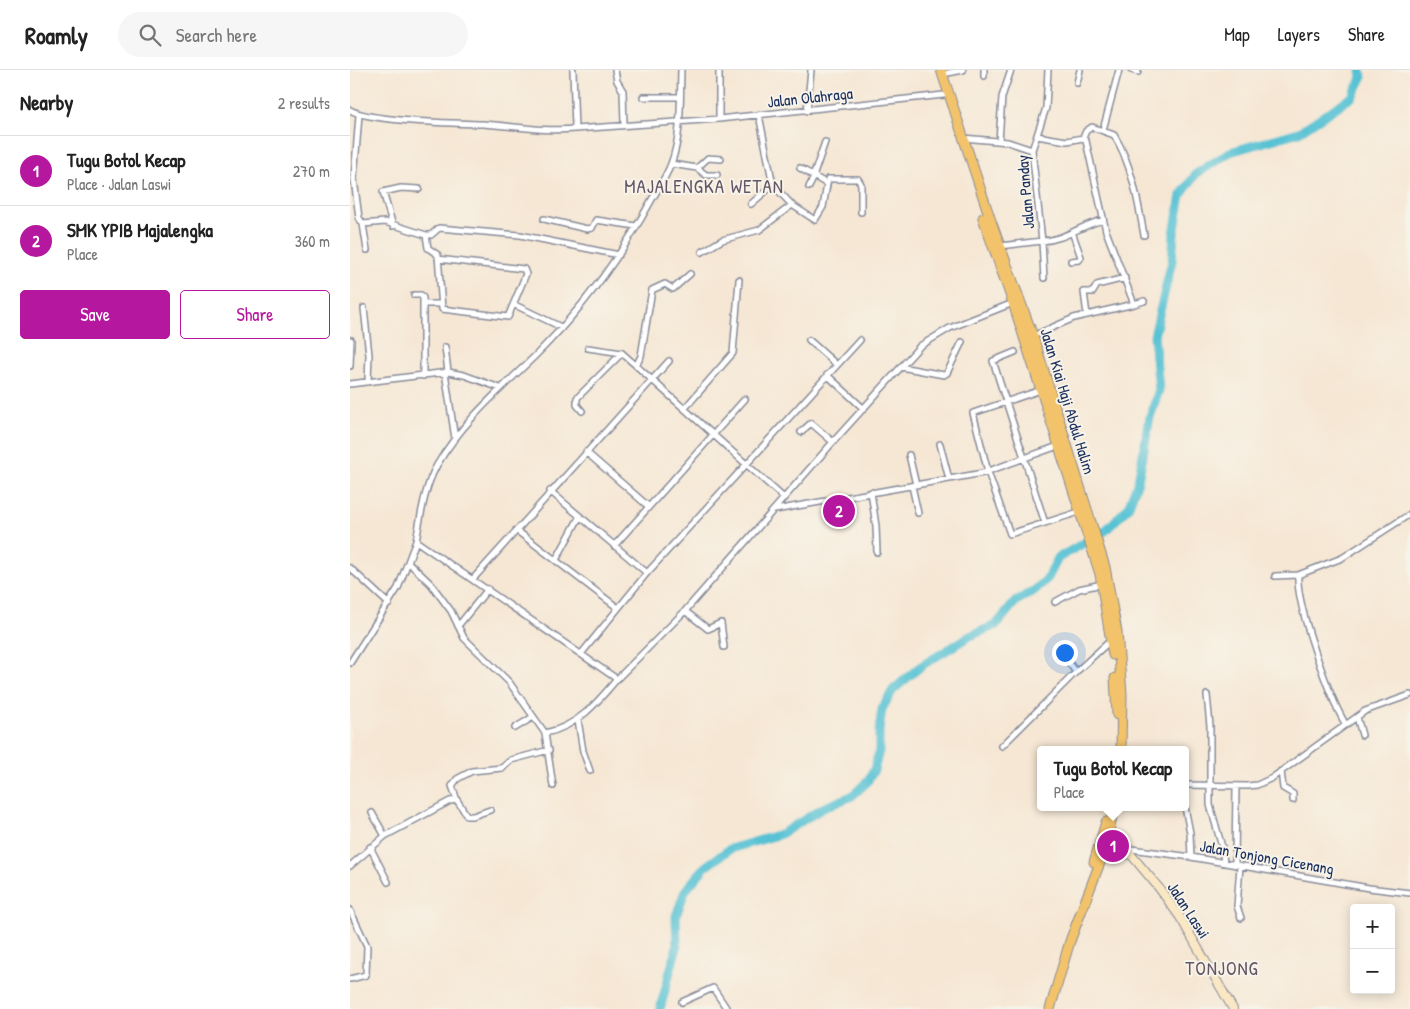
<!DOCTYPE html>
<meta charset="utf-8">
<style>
:root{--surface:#fff;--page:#f6f6f6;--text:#222;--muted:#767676;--line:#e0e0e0;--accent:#b5179e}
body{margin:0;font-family:"Patrick Hand",sans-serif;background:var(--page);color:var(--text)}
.controls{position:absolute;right:15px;bottom:15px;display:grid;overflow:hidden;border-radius:5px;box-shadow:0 2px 12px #0003}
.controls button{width:45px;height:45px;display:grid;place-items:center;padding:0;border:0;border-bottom:1px solid var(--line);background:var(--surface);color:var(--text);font:25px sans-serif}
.you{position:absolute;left:714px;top:582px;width:18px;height:18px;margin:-12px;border:4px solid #fff;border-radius:50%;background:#1a73e8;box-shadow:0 0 0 8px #1a73e833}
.badge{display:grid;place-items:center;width:32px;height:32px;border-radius:50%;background:var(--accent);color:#fff;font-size:16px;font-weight:700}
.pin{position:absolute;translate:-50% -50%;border:2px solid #fff;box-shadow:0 1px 5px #0006}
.popup{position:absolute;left:687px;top:676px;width:152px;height:65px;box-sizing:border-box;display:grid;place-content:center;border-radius:5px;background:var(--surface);filter:drop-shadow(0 1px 4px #0005);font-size:16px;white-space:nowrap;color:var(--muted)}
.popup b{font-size:19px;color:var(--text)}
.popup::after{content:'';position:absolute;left:50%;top:100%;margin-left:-10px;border:10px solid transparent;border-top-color:var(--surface)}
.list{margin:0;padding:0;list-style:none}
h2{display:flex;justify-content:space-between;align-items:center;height:65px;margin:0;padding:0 20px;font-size:21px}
h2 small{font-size:16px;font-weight:400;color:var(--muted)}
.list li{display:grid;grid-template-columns:32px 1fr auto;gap:15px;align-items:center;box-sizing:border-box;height:70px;padding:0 20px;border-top:1px solid var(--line)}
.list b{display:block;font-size:19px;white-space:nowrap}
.list p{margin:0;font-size:16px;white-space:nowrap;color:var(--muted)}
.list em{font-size:16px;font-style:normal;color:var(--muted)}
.actions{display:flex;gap:10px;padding:15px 20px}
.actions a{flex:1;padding:11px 0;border:1px solid var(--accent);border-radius:5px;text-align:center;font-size:18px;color:var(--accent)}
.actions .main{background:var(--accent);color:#fff}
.icon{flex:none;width:28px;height:28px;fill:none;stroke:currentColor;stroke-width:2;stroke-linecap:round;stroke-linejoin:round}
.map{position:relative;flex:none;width:1060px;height:939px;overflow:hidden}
header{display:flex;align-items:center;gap:30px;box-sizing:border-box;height:70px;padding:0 25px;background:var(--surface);border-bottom:1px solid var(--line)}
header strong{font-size:24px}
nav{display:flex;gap:28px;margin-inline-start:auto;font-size:18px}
.search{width:350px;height:45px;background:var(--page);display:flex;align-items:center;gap:12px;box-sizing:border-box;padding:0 18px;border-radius:28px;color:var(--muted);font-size:19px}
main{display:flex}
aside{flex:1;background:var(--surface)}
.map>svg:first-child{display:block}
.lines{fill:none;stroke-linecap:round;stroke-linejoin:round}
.river{stroke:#58c2d4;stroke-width:9}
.minor-casing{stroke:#888b99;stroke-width:8}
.secondary-casing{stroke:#888b99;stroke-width:10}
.primary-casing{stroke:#888b99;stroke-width:11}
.minor{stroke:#fff;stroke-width:5}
.secondary{stroke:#fae7c3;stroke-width:8}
.primary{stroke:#f2c36a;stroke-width:9}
.labels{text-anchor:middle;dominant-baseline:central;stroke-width:4;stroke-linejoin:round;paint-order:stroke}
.street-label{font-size:16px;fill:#1b2f5e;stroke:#f7f3e8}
.quarter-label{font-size:19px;letter-spacing:1px;fill:#645667;stroke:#f7f3e8}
</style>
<header>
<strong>Roamly</strong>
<div class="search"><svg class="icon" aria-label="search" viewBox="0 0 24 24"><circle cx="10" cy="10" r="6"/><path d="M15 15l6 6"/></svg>Search here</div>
<nav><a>Map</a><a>Layers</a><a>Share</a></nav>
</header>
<main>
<aside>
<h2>Nearby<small>2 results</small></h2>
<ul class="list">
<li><span class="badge">1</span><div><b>Tugu Botol Kecap</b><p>Place · Jalan Laswi</p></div><em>270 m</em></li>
<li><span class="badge">2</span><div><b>SMK YPIB Majalengka</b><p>Place</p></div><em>360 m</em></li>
</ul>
<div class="actions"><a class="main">Save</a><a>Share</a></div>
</aside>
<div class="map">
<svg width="1060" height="939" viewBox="0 0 1060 939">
<rect width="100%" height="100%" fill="#f7f3e8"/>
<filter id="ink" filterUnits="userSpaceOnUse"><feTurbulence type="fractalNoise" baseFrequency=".02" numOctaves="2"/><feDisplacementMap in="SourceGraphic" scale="10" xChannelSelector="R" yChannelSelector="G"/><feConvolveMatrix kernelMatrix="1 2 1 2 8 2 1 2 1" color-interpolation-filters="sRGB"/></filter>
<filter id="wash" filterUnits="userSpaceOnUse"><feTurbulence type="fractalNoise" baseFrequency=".0096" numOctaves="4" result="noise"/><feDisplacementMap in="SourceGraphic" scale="20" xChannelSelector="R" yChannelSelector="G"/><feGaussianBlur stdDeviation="1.12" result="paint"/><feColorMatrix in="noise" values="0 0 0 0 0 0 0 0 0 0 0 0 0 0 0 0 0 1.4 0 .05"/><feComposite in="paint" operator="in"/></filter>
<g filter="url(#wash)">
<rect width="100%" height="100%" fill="#f6e7d4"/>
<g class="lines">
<path class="river" d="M310,939L327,876L326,846L335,821L355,797L380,779L431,764L473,738L502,726L517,712L524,700L529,681V661L532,639L543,620L571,596L620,566L646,555L666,531L685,520L698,508L708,488L755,461L778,438L788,411L800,347L809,320L804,266L822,191L824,164L831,125L846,104L880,82L949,62L1002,27L1012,8L1011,0"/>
</g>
</g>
<g filter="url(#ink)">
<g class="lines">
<defs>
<path id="minor" d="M223,0L225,59L369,49L594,25
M265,0L267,11L273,21L274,55
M331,0C330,30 332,65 321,94C316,107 308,119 301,131C270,188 232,239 186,285C151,319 112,352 87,395C74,418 71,446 66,471L267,609L335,541L483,372L570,276L600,258L663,233
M634,0V6
M781,0L788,2
M593,4L613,0
M727,13L730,0
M293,27H330
M0,40C22,52 104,53 133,54C164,56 194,62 225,59
M457,41L461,0
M9,45L4,109L9,148L13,154L17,180
M409,45L423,115L442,135L465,150L473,137L478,109H508L511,114V142
M369,49V0
M753,60L769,0
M687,66L717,71L733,68L736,71L756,161L784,234L794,231
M613,68L658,72L682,80
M733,68L736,61L742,57L764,65C782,94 788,132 794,165
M649,71L652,27L661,0
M321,94L347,98L358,88L371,89
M347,98L356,105H367
M450,98L477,114
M463,107L475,72
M459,117L464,107
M401,134L423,115
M194,149L237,159L242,158L246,150L286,156
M13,154L35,152L76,165H81L89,158L170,165L269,185
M43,156L33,122L51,118L69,119
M76,165L78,178L88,185L92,239L158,247L176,204L174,199L88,189
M650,176L692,171L682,80L696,38L698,0
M352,182L372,170L409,160L442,135
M721,191L729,190L731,187L722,162
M694,208L692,171C715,170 731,155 753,150
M64,225H71L73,228V306
M73,234H90
M165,235L211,257
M14,238L19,285L18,311
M737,245L734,222H743L747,215L775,208
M683,266L724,248L784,234
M459,270L487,295
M95,277L98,302
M238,278L272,283
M665,282L643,291L695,453
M287,294L291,286L302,220L315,214L323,219L340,204
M0,296L1,270
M551,297L594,305L597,303L612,272
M95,302L105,369
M477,305L514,339
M0,314L98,302L114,305L150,318
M691,320L623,343L638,402L660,464L729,442
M335,338L383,283L389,210
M232,341L227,335V328L272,283L434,428
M451,362L461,353L483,372
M590,374L599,409
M236,382L298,436
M559,385L566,415
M562,416L568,443
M200,421L297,503
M521,422L526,456L527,482
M425,440L633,403L708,376
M166,460L268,538
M264,476L395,329
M206,490L230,446
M59,493L81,514L101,541L114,568L159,612L195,663C227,657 247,633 267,609
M0,498L39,534
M948,505L992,488L1060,444
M925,506L948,505C946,535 979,627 996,655
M123,509L319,291
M705,532L729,519L752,514
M335,541L358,559L371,553L374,577
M108,556L138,519
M231,584L297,503L510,270
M713,585L726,602L761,570
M0,593L48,518L66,471
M857,625L860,656V735L872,777L874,793
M1007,647L1012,665
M228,650L233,681L240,701
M165,658L183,647
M195,663L203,716
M652,676L726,602
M931,701L933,718L943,724V730
M836,715L897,716L907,715L922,708L1015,641L1060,625
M107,730L102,716L107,709L122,701L152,698L161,690L199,680
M835,737L840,763L841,787
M22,743L35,766
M20,777L38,812
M774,778L841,787L1019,818L1060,823
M885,795L886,717
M0,796L35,766L100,731L107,730L117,746H123L140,740
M890,796L887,836L891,848
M0,840L17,876L16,905L0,909
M332,932L363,918L377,939"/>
<path id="secondary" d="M753,769L778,781L809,818L830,847L883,939
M752,776L776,785"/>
<path id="primary" d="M591,0L642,154L683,266L755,497L767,562L772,624L771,680
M633,148L663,233L750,504L763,585
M765,608L767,645
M744,792L756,752
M700,939L720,871L756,777L764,737"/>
</defs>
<use href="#minor" class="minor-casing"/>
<use href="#secondary" class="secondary-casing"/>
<use href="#primary" class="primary-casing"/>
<use href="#minor" class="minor"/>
<use href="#secondary" class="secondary"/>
<use href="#primary" class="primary"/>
</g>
</g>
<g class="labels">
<g class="street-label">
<text transform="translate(460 27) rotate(-6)">Jalan Olahraga</text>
<text transform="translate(675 122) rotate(-95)">Jalan Panday</text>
<text transform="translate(718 331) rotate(73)">Jalan Kiai Haji Abdul Halim</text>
<text transform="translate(917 787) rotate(10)">Jalan Tonjong Cicenang</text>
<text transform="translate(839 840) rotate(57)">Jalan Laswi</text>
</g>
<g class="quarter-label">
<text x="354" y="116">MAJALENGKA WETAN</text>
<text x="872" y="898">TONJONG</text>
</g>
</g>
</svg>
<div class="controls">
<button>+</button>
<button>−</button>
</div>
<div class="you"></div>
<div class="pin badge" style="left:763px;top:776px">1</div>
<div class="popup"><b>Tugu Botol Kecap</b>Place</div>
<div class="pin badge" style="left:489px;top:441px">2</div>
</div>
</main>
